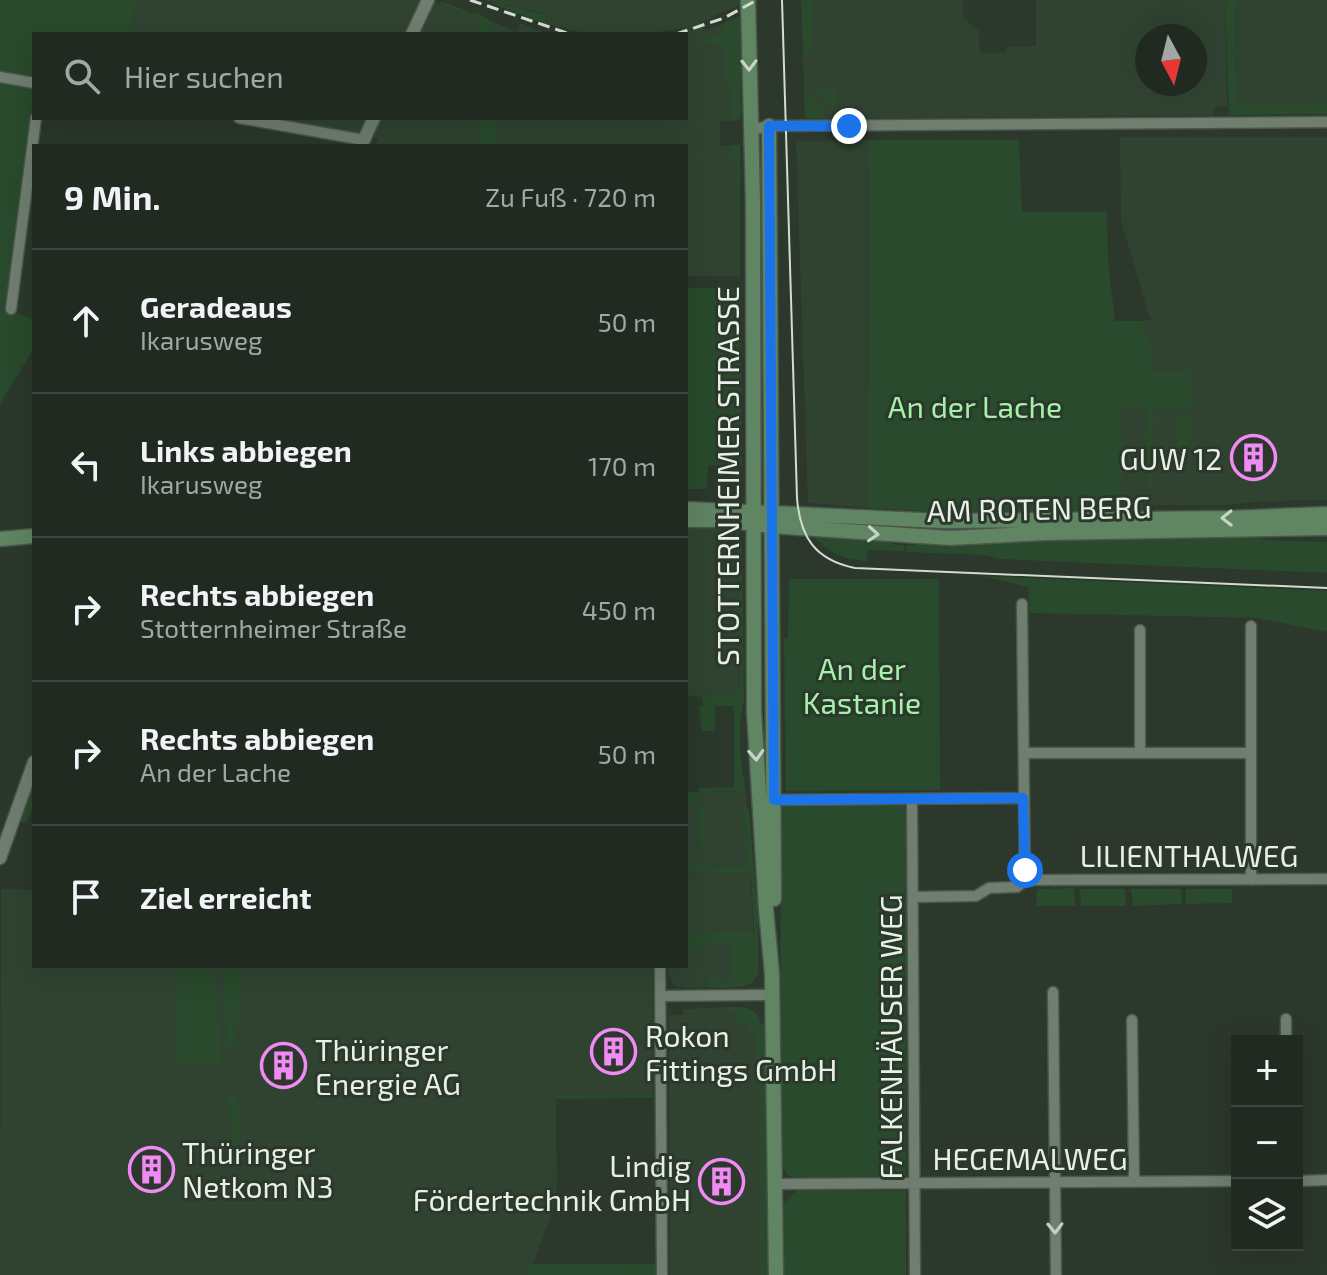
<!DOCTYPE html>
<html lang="de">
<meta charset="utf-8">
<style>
:root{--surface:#202a20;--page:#2d362d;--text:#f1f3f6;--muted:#a2a7a5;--line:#3d463e}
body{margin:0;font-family:"Exo 2",sans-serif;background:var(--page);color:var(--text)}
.controls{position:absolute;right:24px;bottom:24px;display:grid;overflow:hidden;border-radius:0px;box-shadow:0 8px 32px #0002}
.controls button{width:72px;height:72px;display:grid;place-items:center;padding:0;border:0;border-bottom:2px solid var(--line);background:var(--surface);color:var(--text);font:40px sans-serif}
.compass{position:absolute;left:1135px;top:24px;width:72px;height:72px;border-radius:50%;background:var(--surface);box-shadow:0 8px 32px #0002;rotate:173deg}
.stop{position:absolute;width:24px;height:24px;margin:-18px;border:6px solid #1a73e8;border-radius:50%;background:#fff}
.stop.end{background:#1a73e8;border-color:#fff;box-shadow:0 2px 8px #0008}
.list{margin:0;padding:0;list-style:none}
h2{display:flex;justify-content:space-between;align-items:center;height:104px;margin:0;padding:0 32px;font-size:34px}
h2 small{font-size:26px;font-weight:400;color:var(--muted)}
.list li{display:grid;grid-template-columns:52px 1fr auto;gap:24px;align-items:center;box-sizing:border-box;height:144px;padding:0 32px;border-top:2px solid var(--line)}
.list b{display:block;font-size:30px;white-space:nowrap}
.list p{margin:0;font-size:26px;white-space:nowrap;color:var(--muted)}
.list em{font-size:26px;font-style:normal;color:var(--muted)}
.icon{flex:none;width:44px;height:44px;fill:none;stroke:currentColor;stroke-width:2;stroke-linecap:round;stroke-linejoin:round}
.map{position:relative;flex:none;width:1327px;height:1275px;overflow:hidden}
.search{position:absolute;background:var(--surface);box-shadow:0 8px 32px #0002;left:32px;top:32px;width:656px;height:88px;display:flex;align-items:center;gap:20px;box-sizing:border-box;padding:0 28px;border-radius:0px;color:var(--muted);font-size:30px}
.panel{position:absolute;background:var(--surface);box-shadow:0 8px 32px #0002;left:32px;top:144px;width:656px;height:824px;border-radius:0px}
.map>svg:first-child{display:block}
.built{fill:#304331;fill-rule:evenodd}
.green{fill:#294a2c}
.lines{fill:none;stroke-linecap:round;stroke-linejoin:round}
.minor-casing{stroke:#4a554b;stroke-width:13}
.tertiary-casing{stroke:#4a554b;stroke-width:15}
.secondary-casing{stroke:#4a554b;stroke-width:17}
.minor{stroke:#6f7e6f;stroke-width:10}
.tertiary{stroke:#6f7e6f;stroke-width:12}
.secondary{stroke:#608563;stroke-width:14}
.tram{stroke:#d3dcd3;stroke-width:2}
.rail{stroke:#d3dcd3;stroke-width:3;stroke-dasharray:12 6;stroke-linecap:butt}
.oneway{stroke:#c5d5c6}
.oneway2{stroke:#c3cec3}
.route{stroke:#1a73e8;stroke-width:10}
.labels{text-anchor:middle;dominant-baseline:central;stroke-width:6;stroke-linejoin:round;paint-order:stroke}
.park-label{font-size:30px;fill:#a4f1a9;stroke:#2b382b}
.poi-label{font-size:30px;fill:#e7f0e7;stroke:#2b382b;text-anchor:start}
.street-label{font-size:30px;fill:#e7f0e7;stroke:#2b382b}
</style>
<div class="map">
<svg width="1327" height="1275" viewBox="0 0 1327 1275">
<rect width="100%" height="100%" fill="#2b382b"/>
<path class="built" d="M137,0H428L481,19V34H130Z
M485,0H741V4L704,21L705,30L741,17V117L737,121H720V146L740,145V276H686V146H498L496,118H686V34L682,28L648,34L585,33L546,24V14Z
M801,0H963V17L979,31L980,53H1005L1006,47L1036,46V0H1225L1227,106L1214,107V115L809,119L805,118ZM1147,36H1195V84H1147Z
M1235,0H1327V114L1231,115L1233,102H1236Z
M491,21L517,32L520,23L549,34H492Z
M263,118H479L478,146H375L378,139Z
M1120,137H1327V500L1263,501L1225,505H1143V511H1118L1119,322L1154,320L1149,316L1121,220Z
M869,140L868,508L808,503L796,141Z
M686,529H731L738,533L740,695L686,696Z
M686,792H746L756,976L752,983L734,987L686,988L675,986L669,977L668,966H686Z
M1,889L34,890V966H653V1095L556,1096L557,1199L533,1264H655V1275H0Z
M727,1007V1011H736L756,1033V1083H760V1275H670L669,1015H683V1009Z"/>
<path class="green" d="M0,0H137L130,34H34V92L6,309L34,320V348L0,404Z
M801,0H812V51L806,53L804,61Z
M1225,0H1235L1236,102H1233V105L1327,104V114L1229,115Z
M441,1L472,13L476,12L491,21L492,34H481L480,19L440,4Z
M492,2L546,15V24L493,4Z
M740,16L741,117L733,121V85L725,84V44H705V39L721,35L722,24Z
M818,90H836V115H843V118H834L832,106L819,95Z
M804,95L822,107L826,119L805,118Z
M479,118H496L498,146H478Z
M869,140H1019L1022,212H1107L1108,260L1115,321H1141L1151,347L1152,371H1186L1191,376V409L1153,408V416H1159V419H1153V446H1177V419H1170V416L1191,418V446L1185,451L1153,452V486H1148L1147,465H1140V462L1147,461V440L1139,439V436L1147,435L1146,406H1122V504L1143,505V511L946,512L868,508Z
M731,145H740V276H737V159L731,158Z
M686,288H740L742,465H708L707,489H686Z
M738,533L742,541L744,700C737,730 740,761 746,792C727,792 703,787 691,803H686V792H699V788L734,787V706H715V731H702L699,706H703L702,697L686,696L740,695Z
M813,535L892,541V544L904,545V551L867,550V561C844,560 827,553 813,535Z
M1246,537L1282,541L1327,542V573L1000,559L986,555L906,552L907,545H919V543L1040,538Z
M983,576L1327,591V632L1256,618L1030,613L1028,587Z
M789,579H939L940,790L786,791L784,638L788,639Z
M34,780V803L27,823L19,822Z
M705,804V849H700L697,810Z
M902,804L907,808L906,1176L795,1178L788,1175L782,1166L780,805Z
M744,809H749L758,915V974C752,991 725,987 709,988V976H714L715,982H731V943H715L714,947H686V932H754L751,873L686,872V866L741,867L748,861L746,851L748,848L745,845L748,842L745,838L747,836L744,832L747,829L742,823V812Z
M1055,885L1058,889L1074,887L1075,906H1036L1037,889H1053Z
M1080,889H1125L1126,906H1081Z
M1131,889H1181L1182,904L1133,906Z
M1186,889H1232V903L1186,904Z
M178,966H216L213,974V992L217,995L221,1063L177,1064Z
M223,966H239L242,1020L234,1021L235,1048L227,1045Z
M727,1007C743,1007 758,1005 761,1025H765L768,1088L770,1275H760V1084L756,1083V1033H749V1025H737L736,1011H727Z
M653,1095V1098L556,1099V1096Z
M229,1096H238L240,1156H233Z
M798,1190L906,1191V1275H782L781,1205Z
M655,1264V1275H528L532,1265Z"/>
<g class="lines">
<defs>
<path id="minor" d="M0,77L34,83
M239,118L364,140
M750,130L769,126L1327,122
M11,309L36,118
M1022,604L1025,880
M1251,626V880
M1140,630V753
M1024,753H1251
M912,799L915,1275
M769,800L1023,798
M913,897L976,896L989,888L1017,887L1025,880L1327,879
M660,966L662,1275
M1053,992L1056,1275
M661,996L773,995
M1286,1019V1041
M1132,1020L1134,1182
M1297,1181L1327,1180
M776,1184L1237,1181"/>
<path id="tertiary" d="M412,34L428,0
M361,146L374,118
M0,858L34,762"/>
<path id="secondary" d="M748,0L753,201L754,711L766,909L772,974L776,1275
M769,126L774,899
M686,509L943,521L1230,518L1327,514
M686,520H723L771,526L950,538L1045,533L1327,528
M0,539L34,536"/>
</defs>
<use href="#minor" class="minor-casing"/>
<use href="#tertiary" class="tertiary-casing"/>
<use href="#secondary" class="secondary-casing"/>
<use href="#minor" class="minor"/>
<use href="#tertiary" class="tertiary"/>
<use href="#secondary" class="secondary"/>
<path class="tram" d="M782,0L797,498C800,537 815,560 855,568L1327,588"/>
<path class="rail" d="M470,0L570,34
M676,34L724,18L757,0"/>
</g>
<defs><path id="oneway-chevron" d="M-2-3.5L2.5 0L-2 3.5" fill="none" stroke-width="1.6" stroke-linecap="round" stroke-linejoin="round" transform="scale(2)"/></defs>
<g class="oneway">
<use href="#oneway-chevron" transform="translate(749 65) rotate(89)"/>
<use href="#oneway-chevron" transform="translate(1227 518) rotate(179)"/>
<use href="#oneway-chevron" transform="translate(873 534) rotate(4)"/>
<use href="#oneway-chevron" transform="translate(756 755) rotate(87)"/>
</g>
<use class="oneway2" href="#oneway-chevron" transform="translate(1055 1228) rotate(89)"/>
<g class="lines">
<path class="route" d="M849,126H769L774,800L1023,798L1025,870"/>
</g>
<defs>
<symbol id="building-ring" viewBox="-11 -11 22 22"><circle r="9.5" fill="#2b382b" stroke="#f18af4" stroke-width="1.5"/><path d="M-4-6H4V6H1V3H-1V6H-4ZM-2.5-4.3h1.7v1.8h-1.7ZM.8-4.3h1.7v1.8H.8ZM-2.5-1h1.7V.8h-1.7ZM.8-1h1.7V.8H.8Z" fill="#f18af4"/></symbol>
</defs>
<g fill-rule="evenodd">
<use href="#building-ring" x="1228" y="432" width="51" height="51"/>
<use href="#building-ring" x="588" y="1026" width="51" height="51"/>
<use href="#building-ring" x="258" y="1040" width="51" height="51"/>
<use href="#building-ring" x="126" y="1144" width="51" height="51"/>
<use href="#building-ring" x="696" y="1156" width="51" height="51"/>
</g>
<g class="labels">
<g class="park-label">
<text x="975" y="406">An der Lache</text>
<text x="862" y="668">An der<tspan x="862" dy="34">Kastanie</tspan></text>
</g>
<g class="poi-label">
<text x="1222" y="458" text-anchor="end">GUW 12</text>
<text x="645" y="1035">Rokon<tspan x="645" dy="34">Fittings GmbH</tspan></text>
<text x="315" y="1049">Thüringer<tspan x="315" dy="34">Energie AG</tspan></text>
<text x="182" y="1152">Thüringer<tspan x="182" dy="34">Netkom N3</tspan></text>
<text x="691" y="1165" text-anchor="end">Lindig<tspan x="691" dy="34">Fördertechnik GmbH</tspan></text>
</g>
<g class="street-label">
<text transform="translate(727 476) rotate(-90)">STOTTERNHEIMER STRASSE</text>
<text transform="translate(1039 508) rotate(-1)">AM ROTEN BERG</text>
<text x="1189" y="855">LILIENTHALWEG</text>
<text transform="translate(890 1037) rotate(-90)">FALKENHÄUSER WEG</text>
<text x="1030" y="1158">HEGEMALWEG</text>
</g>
</g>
</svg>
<div class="controls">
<button>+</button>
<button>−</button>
<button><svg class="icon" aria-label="layers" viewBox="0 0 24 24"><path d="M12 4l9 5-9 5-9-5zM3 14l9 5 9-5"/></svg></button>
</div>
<svg class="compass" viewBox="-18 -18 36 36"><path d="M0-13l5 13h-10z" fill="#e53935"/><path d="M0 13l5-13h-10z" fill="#a2a7a5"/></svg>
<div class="stop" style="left:1025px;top:870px"></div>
<div class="stop end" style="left:849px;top:126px"></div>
<div class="search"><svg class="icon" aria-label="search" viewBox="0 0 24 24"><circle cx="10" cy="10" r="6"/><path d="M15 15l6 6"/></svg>Hier suchen</div>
<section class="panel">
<h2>9 Min.<small>Zu Fuß · 720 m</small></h2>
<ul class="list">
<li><svg class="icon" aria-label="ahead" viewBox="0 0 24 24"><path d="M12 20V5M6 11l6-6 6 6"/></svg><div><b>Geradeaus</b><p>Ikarusweg</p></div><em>50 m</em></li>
<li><svg class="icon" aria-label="left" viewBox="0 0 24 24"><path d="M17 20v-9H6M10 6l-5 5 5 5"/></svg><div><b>Links abbiegen</b><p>Ikarusweg</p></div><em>170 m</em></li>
<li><svg class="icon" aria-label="right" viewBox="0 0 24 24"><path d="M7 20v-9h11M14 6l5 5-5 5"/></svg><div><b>Rechts abbiegen</b><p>Stotternheimer Straße</p></div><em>450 m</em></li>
<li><svg class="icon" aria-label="right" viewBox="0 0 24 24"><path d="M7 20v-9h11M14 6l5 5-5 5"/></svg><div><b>Rechts abbiegen</b><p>An der Lache</p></div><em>50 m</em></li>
<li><svg class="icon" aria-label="arrive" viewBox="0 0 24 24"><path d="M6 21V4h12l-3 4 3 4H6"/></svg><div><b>Ziel erreicht</b></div></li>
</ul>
</section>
</div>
